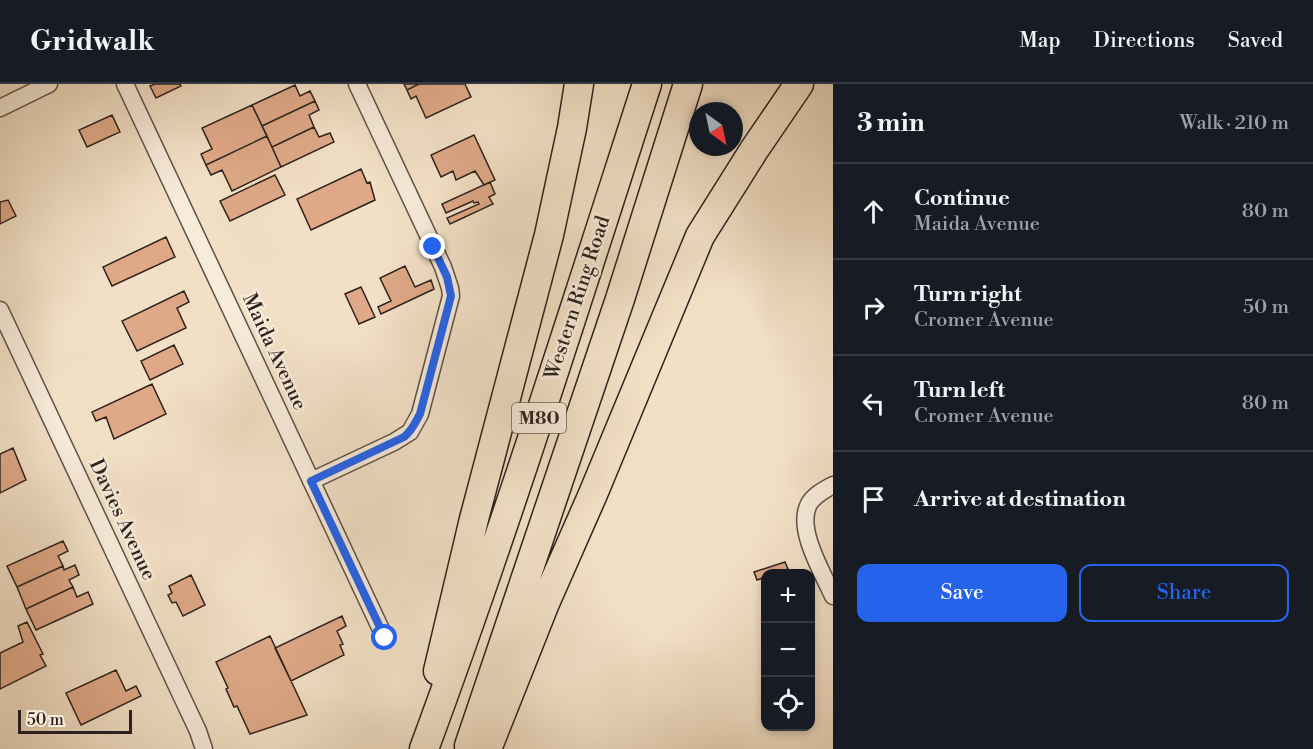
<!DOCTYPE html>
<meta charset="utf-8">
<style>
:root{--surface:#171b24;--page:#242831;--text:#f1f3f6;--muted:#9ea1a6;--line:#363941;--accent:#2563eb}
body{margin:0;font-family:"Libre Bodoni",serif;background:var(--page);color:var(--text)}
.controls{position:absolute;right:18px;bottom:18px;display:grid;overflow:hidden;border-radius:12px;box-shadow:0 3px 9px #0003}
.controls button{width:54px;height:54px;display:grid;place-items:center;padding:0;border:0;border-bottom:2px solid var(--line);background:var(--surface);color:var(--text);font:30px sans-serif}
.compass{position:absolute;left:689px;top:18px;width:54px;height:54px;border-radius:50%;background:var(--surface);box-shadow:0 3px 9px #0003;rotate:147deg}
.scale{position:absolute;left:18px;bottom:15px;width:114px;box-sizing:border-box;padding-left:6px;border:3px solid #2d211d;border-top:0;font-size:16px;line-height:21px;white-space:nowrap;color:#2d211d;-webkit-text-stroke:4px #f7ebda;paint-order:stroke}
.stop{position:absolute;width:18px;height:18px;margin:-14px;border:4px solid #2563eb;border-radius:50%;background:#fff}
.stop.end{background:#2563eb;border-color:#fff;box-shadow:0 2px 6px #0008}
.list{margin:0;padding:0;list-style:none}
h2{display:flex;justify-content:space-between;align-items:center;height:78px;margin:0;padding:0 24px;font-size:26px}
h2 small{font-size:20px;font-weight:400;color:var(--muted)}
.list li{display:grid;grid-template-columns:39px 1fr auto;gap:18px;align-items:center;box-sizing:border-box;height:96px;padding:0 24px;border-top:2px solid var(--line)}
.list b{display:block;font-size:22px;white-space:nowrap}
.list p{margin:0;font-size:20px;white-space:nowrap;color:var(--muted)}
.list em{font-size:20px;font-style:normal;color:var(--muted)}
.actions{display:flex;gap:12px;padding:18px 24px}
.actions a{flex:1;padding:14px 0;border:2px solid var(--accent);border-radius:12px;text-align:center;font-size:21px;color:var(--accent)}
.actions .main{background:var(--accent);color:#fff}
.icon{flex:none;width:33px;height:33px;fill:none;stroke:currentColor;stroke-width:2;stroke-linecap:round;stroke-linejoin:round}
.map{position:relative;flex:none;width:833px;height:665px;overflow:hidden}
header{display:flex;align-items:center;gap:36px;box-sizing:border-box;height:84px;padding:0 30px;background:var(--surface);border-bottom:2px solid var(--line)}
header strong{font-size:28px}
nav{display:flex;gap:33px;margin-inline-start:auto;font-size:21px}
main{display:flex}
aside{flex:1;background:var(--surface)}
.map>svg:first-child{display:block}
.building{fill:#dfa988;stroke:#2d211d;stroke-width:1.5}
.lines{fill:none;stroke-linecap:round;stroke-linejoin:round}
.minor-casing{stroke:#5e5147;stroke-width:19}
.motorway-casing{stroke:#2d211d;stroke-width:31}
.minor{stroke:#f7ebda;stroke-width:16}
.motorway{stroke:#f2e0c6;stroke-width:28}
.route{stroke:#2563eb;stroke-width:8}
.labels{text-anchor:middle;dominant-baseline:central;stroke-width:5;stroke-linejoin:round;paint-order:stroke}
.shield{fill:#f7ebda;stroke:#6a5e56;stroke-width:1.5}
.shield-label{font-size:18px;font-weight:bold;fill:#2d211d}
.street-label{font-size:20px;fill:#2d211d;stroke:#f7ebda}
</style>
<header>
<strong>Gridwalk</strong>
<nav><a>Map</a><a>Directions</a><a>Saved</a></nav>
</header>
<main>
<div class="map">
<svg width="833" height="665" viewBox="0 0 833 665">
<rect width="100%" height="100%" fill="#f2e0c6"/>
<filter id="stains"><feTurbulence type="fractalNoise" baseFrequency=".00333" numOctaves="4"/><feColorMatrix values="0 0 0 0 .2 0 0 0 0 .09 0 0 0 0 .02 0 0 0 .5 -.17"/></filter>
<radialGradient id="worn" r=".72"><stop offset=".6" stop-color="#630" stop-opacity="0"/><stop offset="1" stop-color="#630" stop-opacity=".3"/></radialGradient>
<path class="building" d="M155,0H180L181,2L156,14L150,2Z
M404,0H419L407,6Z
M419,0H465L471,13L426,34L416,12L411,15L407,6Z
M295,1L300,12L310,7L315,17L262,42L252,21Z
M315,17L319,26L309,31L314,43L272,63L262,42Z
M252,21L267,52L206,81L201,70L212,65L202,44Z
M112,31L120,48L87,63L79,46Z
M314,43L319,53L330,49L334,58L281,83L272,63Z
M474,51L495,96L484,101L475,87L456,96L453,87L441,93L431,71Z
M267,52L281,83L232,107L222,86L211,91L206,81Z
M361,85L367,99L370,98L375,116L311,146L297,115Z
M275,91L285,111L230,137L220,117Z
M490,98L495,110L489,113L493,120L450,140L447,134L479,120L478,118L474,119L473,117L446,129L442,120Z
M8,116L16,132L0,140V118Z
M166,153L175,173L112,202L103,183Z
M405,182L415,203L431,196L434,205L381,230L378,223L391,217L380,194Z
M361,203L375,233L359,240L345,210Z
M184,207L189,218L177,224L186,244L137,267L122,237Z
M174,261L183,280L150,296L141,277Z
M152,300L166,330L114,355L106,333L96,337L92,328Z
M13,364L26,396L0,409V370Z
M63,457L68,467L58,472L63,482L17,503L7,482Z
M785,478L788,485L775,490H766V493L757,496L754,488Z
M75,481L79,491L69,496L73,503L26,525L17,503L63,482L64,486Z
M191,491L205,521L183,532L176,518L172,519L168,511L172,509L169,502Z
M73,503L77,513L88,508L93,520L36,546L26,525Z
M342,532L346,542L337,547L343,560L340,561L344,571L291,597L275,564Z
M27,538L43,570L40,571L46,582L0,605V569L23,558L18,542Z
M270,552L307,631L250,650L237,622L234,623L226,605L228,604L216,578Z
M116,586L126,607L136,602L141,612L81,641L66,609Z"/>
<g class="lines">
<defs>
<path id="minor" d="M125,0L385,554
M0,24L49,0
M0,226L198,647L204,665
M311,397L394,358L410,348L420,330L451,212L450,204L443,183L357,0
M833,401C824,406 812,412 808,422C797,447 823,489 833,512"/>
<path id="motorway" d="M438,587L474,435L549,151L572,44L579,0
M469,662L620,215L688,0
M424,665C505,446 575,223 647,0
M487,665L545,519L593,410L700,152L754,66L799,0"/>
</defs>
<use href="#minor" class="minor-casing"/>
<use href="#motorway" class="motorway-casing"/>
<use href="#minor" class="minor"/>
<use href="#motorway" class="motorway"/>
</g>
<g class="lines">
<path class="route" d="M385,554L311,397L404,353C412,347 415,339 420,330L451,212L447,193L433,163"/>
</g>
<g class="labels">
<rect class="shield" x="512" y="319" width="54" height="30" rx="4.5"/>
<g class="shield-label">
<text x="539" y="334">M80</text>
</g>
<g class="street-label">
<text transform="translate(578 214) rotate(-72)">Western Ring Road</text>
<text transform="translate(274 268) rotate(65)">Maida Avenue</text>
<text transform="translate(122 436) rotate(65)">Davies Avenue</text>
</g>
</g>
<rect width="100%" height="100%" filter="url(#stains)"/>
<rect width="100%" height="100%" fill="url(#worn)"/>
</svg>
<div class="controls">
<button>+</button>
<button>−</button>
<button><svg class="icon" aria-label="locate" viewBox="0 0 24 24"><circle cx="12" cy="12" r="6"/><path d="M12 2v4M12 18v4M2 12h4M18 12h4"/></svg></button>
</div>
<svg class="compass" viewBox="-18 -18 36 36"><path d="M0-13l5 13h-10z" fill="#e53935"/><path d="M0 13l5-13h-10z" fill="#9ea1a6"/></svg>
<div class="scale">50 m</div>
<div class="stop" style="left:385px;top:554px"></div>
<div class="stop end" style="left:433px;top:163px"></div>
</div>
<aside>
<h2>3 min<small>Walk · 210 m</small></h2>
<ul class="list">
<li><svg class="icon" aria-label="ahead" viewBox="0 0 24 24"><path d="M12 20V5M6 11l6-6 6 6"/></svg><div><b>Continue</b><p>Maida Avenue</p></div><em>80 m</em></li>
<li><svg class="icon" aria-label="right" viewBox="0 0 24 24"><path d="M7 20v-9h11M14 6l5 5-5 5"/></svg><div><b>Turn right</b><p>Cromer Avenue</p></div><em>50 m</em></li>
<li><svg class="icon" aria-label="left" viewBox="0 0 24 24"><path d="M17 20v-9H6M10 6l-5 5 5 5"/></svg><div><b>Turn left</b><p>Cromer Avenue</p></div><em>80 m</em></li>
<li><svg class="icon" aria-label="arrive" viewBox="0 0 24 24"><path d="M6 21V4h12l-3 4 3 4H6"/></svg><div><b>Arrive at destination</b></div></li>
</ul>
<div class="actions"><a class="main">Save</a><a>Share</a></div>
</aside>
</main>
